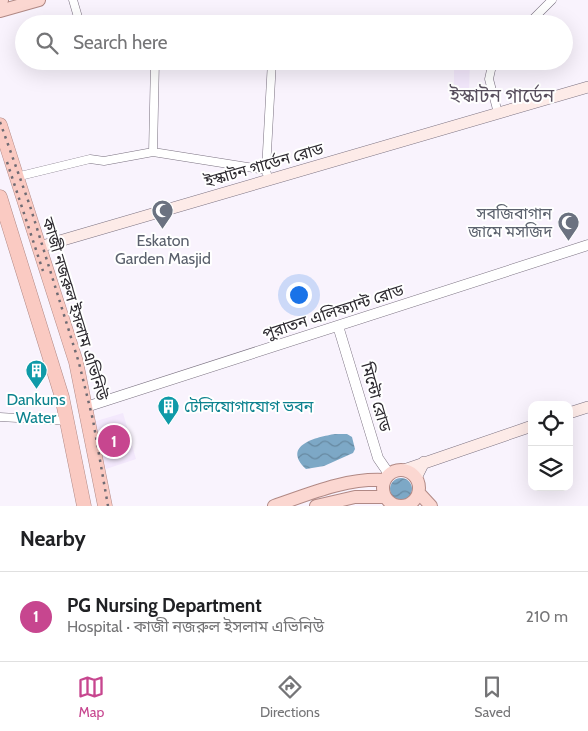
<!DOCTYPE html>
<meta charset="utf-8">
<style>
:root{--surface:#fff;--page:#f2f2f2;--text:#202124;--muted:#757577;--line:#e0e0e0;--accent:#c7468f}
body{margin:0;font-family:Cabin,"Noto Sans Bengali",sans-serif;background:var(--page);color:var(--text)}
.controls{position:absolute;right:15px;bottom:15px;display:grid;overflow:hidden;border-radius:10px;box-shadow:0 5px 20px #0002}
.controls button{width:45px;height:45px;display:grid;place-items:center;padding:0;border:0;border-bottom:1px solid var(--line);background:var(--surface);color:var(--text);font:25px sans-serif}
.you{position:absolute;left:298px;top:294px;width:18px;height:18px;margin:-12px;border:4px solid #fff;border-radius:50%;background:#1a73e8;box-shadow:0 0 0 8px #1a73e833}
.badge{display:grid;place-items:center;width:32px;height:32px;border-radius:50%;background:var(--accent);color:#fff;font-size:16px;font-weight:700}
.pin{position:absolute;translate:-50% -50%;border:2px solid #fff;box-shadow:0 1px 5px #0006}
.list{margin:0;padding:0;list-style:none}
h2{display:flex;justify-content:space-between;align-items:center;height:65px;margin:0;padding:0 20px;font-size:21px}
h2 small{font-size:16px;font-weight:400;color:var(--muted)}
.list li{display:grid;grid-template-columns:32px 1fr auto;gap:15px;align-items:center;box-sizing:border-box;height:90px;padding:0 20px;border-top:1px solid var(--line)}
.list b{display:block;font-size:19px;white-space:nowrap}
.list p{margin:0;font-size:16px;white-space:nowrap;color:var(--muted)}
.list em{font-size:16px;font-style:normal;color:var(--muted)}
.icon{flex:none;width:28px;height:28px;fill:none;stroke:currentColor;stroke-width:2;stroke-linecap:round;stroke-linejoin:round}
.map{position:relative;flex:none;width:588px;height:506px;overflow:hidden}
.search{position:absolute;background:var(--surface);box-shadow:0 5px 20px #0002;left:15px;right:15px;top:15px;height:55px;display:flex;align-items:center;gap:12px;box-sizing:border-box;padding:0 18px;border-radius:28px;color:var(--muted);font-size:19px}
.sheet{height:155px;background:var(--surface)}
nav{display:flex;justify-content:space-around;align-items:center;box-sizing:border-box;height:70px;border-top:1px solid var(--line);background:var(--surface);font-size:14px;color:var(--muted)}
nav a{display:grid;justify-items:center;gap:2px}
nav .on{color:var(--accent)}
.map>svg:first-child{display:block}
.built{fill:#f3e8fc}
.water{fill:url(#water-waves)}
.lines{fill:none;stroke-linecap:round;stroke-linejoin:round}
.minor-casing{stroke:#7a7180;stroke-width:9}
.tertiary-casing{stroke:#7a7180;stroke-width:11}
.secondary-casing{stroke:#7a7180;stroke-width:12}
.primary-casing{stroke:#b18985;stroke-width:14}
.trunk-casing{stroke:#b18985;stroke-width:15}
.minor{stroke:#fff;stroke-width:8}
.tertiary{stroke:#fff;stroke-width:10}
.secondary{stroke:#fdebe8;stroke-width:11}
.primary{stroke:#fbd7d1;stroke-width:12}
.trunk{stroke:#facac2;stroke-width:14}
.rail{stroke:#6f6b73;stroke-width:2.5;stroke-dasharray:2.5 5;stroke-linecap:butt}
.labels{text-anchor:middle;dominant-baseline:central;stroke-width:4;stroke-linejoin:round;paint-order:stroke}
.street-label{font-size:16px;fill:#2c292f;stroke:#fff}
.worship-label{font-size:16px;fill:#5b616d;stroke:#fff;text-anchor:end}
.culture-label{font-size:16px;fill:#0d838f;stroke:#fff}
.quarter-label{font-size:19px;fill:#584f5e;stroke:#fff}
</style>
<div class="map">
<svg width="588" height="506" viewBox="0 0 588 506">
<defs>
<pattern id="water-waves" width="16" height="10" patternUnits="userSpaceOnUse" patternTransform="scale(1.25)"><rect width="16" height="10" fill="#7da8c6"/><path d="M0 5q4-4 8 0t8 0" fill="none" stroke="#6789a1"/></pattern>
</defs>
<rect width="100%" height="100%" fill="#f9f3fd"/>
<path class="built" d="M454,61H470L469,92L462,95L454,92Z
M123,413L136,459L106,469L93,422Z"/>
<path class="water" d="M335,434H347L352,437L355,449L353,453L324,466L306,469C281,445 317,437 335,434Z
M390 489a11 11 0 1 1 22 0a11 11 0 1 1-22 0Z"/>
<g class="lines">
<defs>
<path id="minor" d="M73,0L80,24
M528,24L552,0
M493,61L489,79L498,113
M153,152L155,61
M267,174L266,170L272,61
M16,177L90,159L104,161L153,152L266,170
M0,417L68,421"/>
<path id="tertiary" d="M338,326L378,458L389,474
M86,407L588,245"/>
<path id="secondary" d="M39,247L588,87
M569,413L588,407
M404,470L532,426
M416,478L424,462"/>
<path id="primary" d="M0,1L2,0
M0,11L39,0
M383 488a18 18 0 1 1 36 0a18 18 0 1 1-36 0Z
M419,493L431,506
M274,506C309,494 346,478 384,480
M316,506L355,497H385"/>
<path id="trunk" d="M0,125L76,362L105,506
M0,197L62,397L84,506"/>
</defs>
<use href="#minor" class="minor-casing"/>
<use href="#tertiary" class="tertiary-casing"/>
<use href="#secondary" class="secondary-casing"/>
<use href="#primary" class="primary-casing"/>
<use href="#trunk" class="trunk-casing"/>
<use href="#minor" class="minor"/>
<use href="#tertiary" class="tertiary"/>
<use href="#secondary" class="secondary"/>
<use href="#primary" class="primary"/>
<use href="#trunk" class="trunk"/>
<path class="rail" d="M0,122L30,206L79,363L93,420L108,506
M7,162L43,271"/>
</g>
<defs>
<symbol id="mosque-pin" viewBox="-11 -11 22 30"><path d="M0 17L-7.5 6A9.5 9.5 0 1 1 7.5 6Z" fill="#6b7280" stroke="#fff"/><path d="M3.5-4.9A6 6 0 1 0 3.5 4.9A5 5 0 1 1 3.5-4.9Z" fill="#fff"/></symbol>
<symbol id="building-pin" viewBox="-11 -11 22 30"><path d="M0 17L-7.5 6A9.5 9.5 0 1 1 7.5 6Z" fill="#0f9aa8" stroke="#fff"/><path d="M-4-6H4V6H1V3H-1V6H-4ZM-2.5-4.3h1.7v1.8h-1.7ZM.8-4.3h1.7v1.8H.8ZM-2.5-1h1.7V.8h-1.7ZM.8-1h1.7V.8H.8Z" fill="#fff"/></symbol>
</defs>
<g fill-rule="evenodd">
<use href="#mosque-pin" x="150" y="198" width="25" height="34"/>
<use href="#mosque-pin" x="556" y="210" width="25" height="34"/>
<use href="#building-pin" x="24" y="358" width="25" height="34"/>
<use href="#building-pin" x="156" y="394" width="25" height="34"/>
</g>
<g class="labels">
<g class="street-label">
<text transform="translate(264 165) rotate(-16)">ইস্কাটন গার্ডেন রোড</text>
<text transform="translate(75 309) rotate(73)">কাজী নজরুল ইসলাম এভিনিউ</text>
<text transform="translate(333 312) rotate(-18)">পুরাতন এলিফ্যান্ট রোড</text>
<text transform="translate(376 397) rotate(74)">মিন্টো রোড</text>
</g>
<g class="worship-label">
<text x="552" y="213">সবজিবাগান<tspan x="552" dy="18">জামে মসজিদ</tspan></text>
<text x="163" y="240" text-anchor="middle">Eskaton<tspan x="163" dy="18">Garden Masjid</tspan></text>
</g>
<g class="culture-label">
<text x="36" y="399">Dankuns<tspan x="36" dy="18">Water</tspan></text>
<text x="184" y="406" text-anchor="start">টেলিযোগাযোগ ভবন</text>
</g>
<g class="quarter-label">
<text x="502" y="95">ইস্কাটন গার্ডেন</text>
</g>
</g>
</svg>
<div class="controls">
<button><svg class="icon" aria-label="locate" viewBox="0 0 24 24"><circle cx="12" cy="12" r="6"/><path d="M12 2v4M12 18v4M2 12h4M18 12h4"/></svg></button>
<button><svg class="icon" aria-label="layers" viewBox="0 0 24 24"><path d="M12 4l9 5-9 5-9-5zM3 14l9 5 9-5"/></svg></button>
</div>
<div class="you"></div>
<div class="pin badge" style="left:114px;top:441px">1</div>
<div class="search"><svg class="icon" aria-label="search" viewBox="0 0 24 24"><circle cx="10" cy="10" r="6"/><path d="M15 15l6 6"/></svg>Search here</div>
</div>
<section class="sheet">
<h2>Nearby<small></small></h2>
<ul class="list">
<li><span class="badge">1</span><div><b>PG Nursing Department</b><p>Hospital · কাজী নজরুল ইসলাম এভিনিউ</p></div><em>210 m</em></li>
</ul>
</section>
<nav>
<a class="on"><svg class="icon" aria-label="map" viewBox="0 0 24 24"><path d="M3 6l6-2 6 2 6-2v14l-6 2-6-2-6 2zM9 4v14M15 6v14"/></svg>Map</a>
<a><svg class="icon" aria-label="directions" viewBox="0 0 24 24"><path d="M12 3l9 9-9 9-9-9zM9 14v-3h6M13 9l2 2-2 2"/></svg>Directions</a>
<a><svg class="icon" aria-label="saved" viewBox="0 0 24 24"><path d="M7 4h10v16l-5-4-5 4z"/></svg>Saved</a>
</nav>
